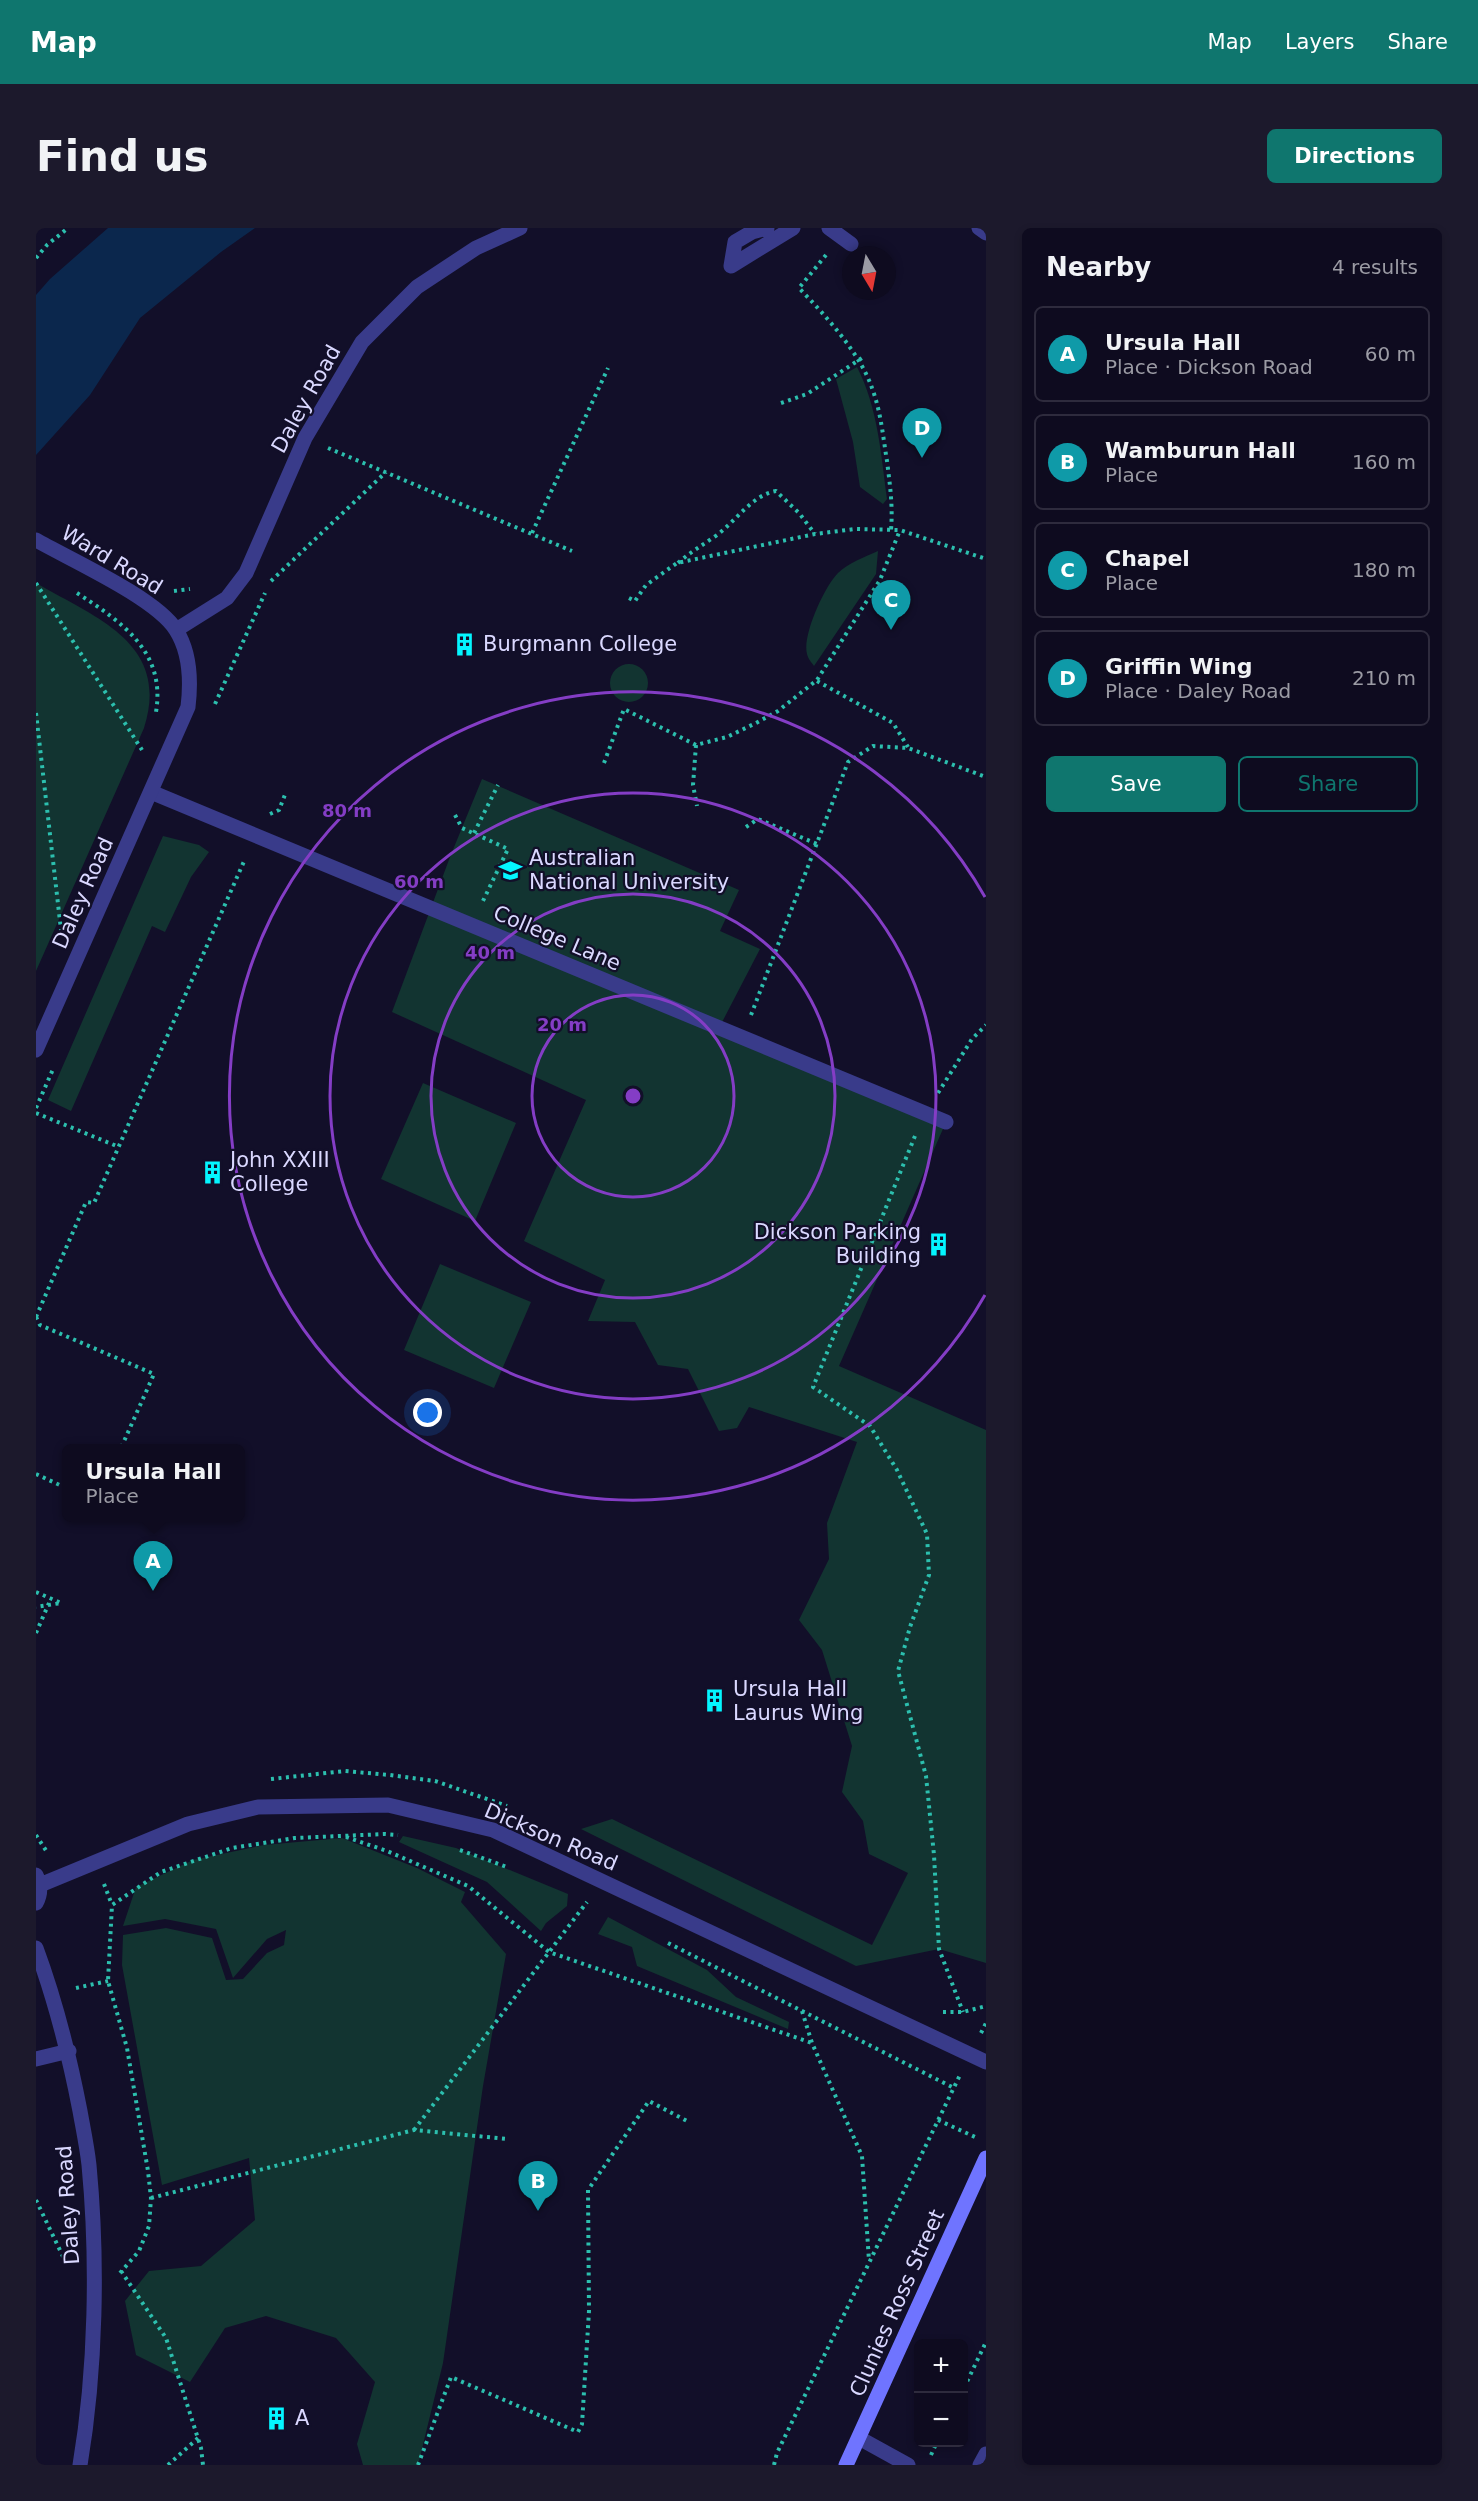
<!DOCTYPE html>
<meta charset="utf-8">
<style>
:root{--surface:#0e0b1f;--page:#1c192c;--text:#f1f3f6;--muted:#9b9ba4;--line:#2e2b3d;--accent:#0f766e}
body{margin:0;font-family:"DejaVu Sans",sans-serif;background:var(--page);color:var(--text)}
.controls{position:absolute;right:18px;bottom:18px;display:grid;overflow:hidden;border-radius:9px;box-shadow:0 3px 9px #0003}
.controls button{width:54px;height:54px;display:grid;place-items:center;padding:0;border:0;border-bottom:2px solid var(--line);background:var(--surface);color:var(--text);font:30px sans-serif}
.compass{position:absolute;left:806px;top:18px;width:54px;height:54px;border-radius:50%;background:var(--surface);box-shadow:0 3px 9px #0003;rotate:170deg}
.you{position:absolute;left:392px;top:1185px;width:21px;height:21px;margin:-15px;border:4px solid #fff;border-radius:50%;background:#1a73e8;box-shadow:0 0 0 9px #1a73e833}
.badge{display:grid;place-items:center;width:39px;height:39px;border-radius:50%;background:var(--accent);color:#fff;font-size:20px;font-weight:700}
.pin{position:absolute;translate:-50% -50px;filter:drop-shadow(0 2px 3px #0008)}
.pin::after{content:'';position:absolute;top:32px;width:21px;height:18px;background:inherit;clip-path:polygon(0 0,100% 0,50% 100%)}
.popup{position:absolute;left:26px;top:1216px;width:183px;height:78px;box-sizing:border-box;display:grid;place-content:center;border-radius:9px;background:var(--surface);filter:drop-shadow(0 2px 4px #0005);font-size:20px;white-space:nowrap;color:var(--muted)}
.popup b{font-size:22px;color:var(--text)}
.popup::after{content:'';position:absolute;left:50%;top:100%;margin-left:-12px;border:12px solid transparent;border-top-color:var(--surface)}
.list{margin:0;padding:0;list-style:none}
h2{display:flex;justify-content:space-between;align-items:center;height:78px;margin:0;padding:0 24px;font-size:26px}
h2 small{font-size:20px;font-weight:400;color:var(--muted)}
.list li{display:grid;grid-template-columns:39px 1fr auto;gap:18px;align-items:center;box-sizing:border-box;height:96px;margin:0 12px 12px;padding:0 12px;border:2px solid var(--line);border-radius:9px}
.list b{display:block;font-size:22px;white-space:nowrap}
.list p{margin:0;font-size:20px;white-space:nowrap;color:var(--muted)}
.list em{font-size:20px;font-style:normal;color:var(--muted)}
.actions{display:flex;gap:12px;padding:18px 24px}
.actions a{flex:1;padding:14px 0;border:2px solid var(--accent);border-radius:9px;text-align:center;font-size:21px;color:var(--accent)}
.actions .main{background:var(--accent);color:#fff}
.map{position:relative;flex:none;width:950px;height:2237px;overflow:hidden;border-radius:9px}
header{display:flex;align-items:center;gap:36px;box-sizing:border-box;height:84px;padding:0 30px;background:var(--accent);color:#fff}
header strong{font-size:28px}
nav{display:flex;gap:33px;margin-inline-start:auto;font-size:21px}
.intro{display:flex;align-items:center;justify-content:space-between;box-sizing:border-box;height:144px;padding:0 36px}
h1{margin:0;font-size:42px}
.button{padding:15px 27px;border-radius:9px;background:var(--accent);color:#fff;font-size:21px;font-weight:700}
main{display:flex;gap:36px;padding:0 36px}
aside{flex:1;background:var(--surface);border-radius:9px;box-shadow:0 3px 9px #0003}
.map>svg:first-child{display:block}
.green{fill:#123431}
.water{fill:#0b274d}
.lines{fill:none;stroke-linecap:round;stroke-linejoin:round}
.path{stroke:#2cbfae;stroke-width:4;stroke-dasharray:3 4.5;stroke-linecap:butt}
.lane{stroke:#393b8a;stroke-width:15}
.street{stroke:#393b8a;stroke-width:15}
.secondary{stroke:#6f74ff;stroke-width:15}
.ring{fill:none;stroke:#843dc5;stroke-width:3}
.labels{text-anchor:middle;dominant-baseline:central;stroke-width:4.5;stroke-linejoin:round;paint-order:stroke}
.street-label{font-size:21px;fill:#dad8ff;stroke:#120f29}
.poi-label{font-size:21px;fill:#dad8ff;stroke:#120f29;text-anchor:start}
.centre{fill:#843dc5;stroke:#120f29;stroke-width:3}
.ring-label{font-size:18px;text-anchor:middle;font-weight:bold;fill:#843dc5;stroke:#120f29;stroke-width:4.5;stroke-linejoin:round;paint-order:stroke}
</style>
<header>
<strong>Map</strong>
<nav><a>Map</a><a>Layers</a><a>Share</a></nav>
</header>
<div class="intro"><h1>Find us</h1><a class="button">Directions</a></div>
<main>
<div class="map">
<svg width="950" height="2237" viewBox="0 0 950 2237">
<rect width="100%" height="100%" fill="#120f29"/>
<path class="green" d="M821,139C842,180 845,226 851,271L847,276L824,259L817,214L800,151Z
M842,323L840,346L778,438C776,435 772,431 771,426C766,408 788,359 802,345C812,335 829,329 842,323Z
M0,355C60,390 135,415 108,500L0,743Z
M574 455a19 19 0 1 1 38 0a19 19 0 1 1-38 0Z
M446,551L703,662L684,703L724,721L683,800L910,894L803,1138L950,1202V1735L903,1721L820,1738L545,1601L576,1591L836,1717L872,1645L833,1626L827,1593L806,1564L816,1518L786,1422L763,1392L793,1331L791,1295L821,1214L713,1179L701,1200L683,1203L652,1141L622,1137L599,1094L552,1093L569,1052L488,1013L550,872L356,784L414,629Z
M127,608L163,617L173,624L155,649L129,704L116,698L35,883L12,872Z
M387,855L480,895L439,993L345,951Z
M404,1036L495,1074L458,1160L368,1122Z
M367,1608L420,1620L532,1666L531,1678L510,1695L505,1703L451,1654L363,1614Z
M306,1610L381,1640L429,1664L425,1674L470,1726L447,1858L407,2135L382,2237H327L321,2216L339,2154L300,2110L230,2088L189,2100L154,2154L100,2127L89,2073L113,2043L165,2038L219,1992L213,1930L126,1957L86,1737L87,1707L130,1700L176,1710L190,1752L207,1751L231,1725L248,1717L250,1702L231,1711L197,1750L180,1701L129,1691L87,1698L100,1659L157,1632L228,1617Z
M572,1689L671,1742L700,1769L753,1794L752,1801L601,1738L596,1719L562,1706Z"/>
<path class="water" d="M72,0H219L185,24L104,90L54,167L0,227V67L14,51Z"/>
<g class="lines">
<path class="path" d="M790,27L763,60C789,87 824,125 836,160C845,184 847,209 851,233C854,257 857,278 855,302
M0,30L11,17L32,0
M745,175L771,166L829,128
M292,220L536,323
M496,305L572,140
M642,335C654,324 667,317 681,307C700,293 716,267 740,263L763,285L779,306
M235,353L350,244
M0,355L106,522
M138,363L154,361
M41,365C86,394 130,424 120,484
M593,370L599,373L610,357L641,335L779,306L819,301L864,302L950,331
M781,453L857,495L872,519
M179,476L229,365
M0,485L25,702
M660,517L657,557L661,578
M568,535L588,481L660,517L691,509L720,495L742,483L781,452L844,352L864,302
M234,586L243,582L250,564
M419,587L426,600L472,621L446,675
M710,599L722,591L781,616
M438,605L462,557
M715,787L812,534L837,518L872,520L950,549
M902,865L936,811L950,797
M0,880L18,839
M0,885L83,919
M879,908L777,1159L834,1198L861,1242L891,1306L893,1347L874,1399L862,1443L890,1548L898,1627L903,1721L927,1784
M0,1089L50,974L58,975L209,631
M0,1089L4,1097L118,1146L85,1220
M0,1246L30,1260
M0,1364L25,1375L0,1379
M0,1405L13,1375
M235,1551L309,1543L354,1547L399,1553L471,1578
M0,1607L11,1624
M310,1609L351,1623L432,1658L513,1724L776,1815
M424,1622L471,1639
M68,1656L76,1677
M632,1715L918,1860
M40,1760L72,1753
M766,1783L776,1815L826,1928L833,2033
M907,1784H927L950,1778
M945,1805L950,1795
M902,1892L939,1909
M378,1902L551,1674
M115,1970L378,1902L471,1911
M0,1972L32,2039
M85,2043L130,2110L165,2220L167,2237
M84,2045L103,2023L113,1998L115,1970L112,1943L91,1820L72,1753L76,1677L125,1644L196,1620L259,1610L349,1606L362,1607
M928,2160L950,2114
M895,2227L901,2214
M132,2237L162,2210
M382,2237L415,2149L542,2204L546,2196L553,2083L552,1962L613,1873L651,1893
M738,2237L741,2225L924,1847"/>
<path class="lane" d="M793,0L815,16
M695,38L757,0
M695,38L699,14L716,4L731,0
M115,564L910,894
M823,2210L872,2237
M944,2237L950,2226"/>
<path class="street" d="M943,0L950,5
M0,312C35,332 120,370 140,402C154,424 155,454 152,479L0,822
M140,402L191,370L210,345L269,210L326,114L381,59L440,20L484,0
M0,1647C5,1657 5,1666 0,1675
M4,1657L152,1596L222,1579L352,1577L457,1602L950,1834
M0,1720C20,1774 33,1826 44,1883C47,1900 51,1919 53,1937C62,2032 60,2142 44,2237
M0,1831L33,1823"/>
<path class="secondary" d="M810,2237L950,1930"/>
</g>
<g class="ring">
<circle cx="597" cy="868" r="101"/>
<circle cx="597" cy="868" r="202"/>
<circle cx="597" cy="868" r="303"/>
<path d="M949 1067A404 404 0 1 1 949 669"/>
</g>
<defs>
<symbol id="building-bare" viewBox="-9 -9 18 18"><path d="M-4-6H4V6H1V3H-1V6H-4ZM-2.5-4.3h1.7v1.8h-1.7ZM.8-4.3h1.7v1.8H.8ZM-2.5-1h1.7V.8h-1.7ZM.8-1h1.7V.8H.8Z" fill="#04f5ff" stroke="#120f29" stroke-width="2.5" paint-order="stroke"/></symbol>
<symbol id="university-bare" viewBox="-9 -9 18 18"><path d="M0-5L7-2L0 1L-7-2ZM-4 1L0 2.5L4 1V4Q0 6-4 4Z" fill="#04f5ff" stroke="#120f29" stroke-width="2.5" paint-order="stroke"/></symbol>
</defs>
<g fill-rule="evenodd">
<use href="#building-bare" x="412" y="400" width="33" height="33"/>
<use href="#university-bare" x="458" y="626" width="33" height="33"/>
<use href="#building-bare" x="160" y="928" width="33" height="33"/>
<use href="#building-bare" x="886" y="1000" width="33" height="33"/>
<use href="#building-bare" x="662" y="1456" width="33" height="33"/>
<use href="#building-bare" x="224" y="2174" width="33" height="33"/>
</g>
<g class="labels">
<g class="street-label">
<text transform="translate(270 171) rotate(-61)">Daley Road</text>
<text transform="translate(76 332) rotate(31)">Ward Road</text>
<text transform="translate(47 665) rotate(-66)">Daley Road</text>
<text transform="translate(521 710) rotate(23)">College Lane</text>
<text transform="translate(515 1609) rotate(23)">Dickson Road</text>
<text transform="translate(32 1977) rotate(-94)">Daley Road</text>
<text transform="translate(861 2075) rotate(-66)">Clunies Ross Street</text>
</g>
<g class="poi-label">
<text x="447" y="416">Burgmann College</text>
<text x="493" y="630">Australian<tspan x="493" dy="24">National University</tspan></text>
<text x="194" y="932">John XXIII<tspan x="194" dy="24">College</tspan></text>
<text x="885" y="1004" text-anchor="end">Dickson Parking<tspan x="885" dy="24">Building</tspan></text>
<text x="697" y="1461">Ursula Hall<tspan x="697" dy="24">Laurus Wing</tspan></text>
<text x="259" y="2190">A</text>
</g>
</g>
<circle cx="597" cy="868" r="9" class="centre"/>
<g class="ring-label">
<text x="311" y="589">80 m</text>
<text x="383" y="660">60 m</text>
<text x="454" y="731">40 m</text>
<text x="526" y="803">20 m</text>
</g>
</svg>
<div class="controls">
<button>+</button>
<button>−</button>
</div>
<svg class="compass" viewBox="-18 -18 36 36"><path d="M0-13l5 13h-10z" fill="#e53935"/><path d="M0 13l5-13h-10z" fill="#9b9ba4"/></svg>
<div class="you"></div>
<div class="pin badge" style="left:117px;top:1363px;background:#0f9aa8">A</div>
<div class="popup"><b>Ursula Hall</b>Place</div>
<div class="pin badge" style="left:502px;top:1983px;background:#0f9aa8">B</div>
<div class="pin badge" style="left:855px;top:402px;background:#0f9aa8">C</div>
<div class="pin badge" style="left:886px;top:230px;background:#0f9aa8">D</div>
</div>
<aside>
<h2>Nearby<small>4 results</small></h2>
<ul class="list">
<li><span class="badge" style="background:#0f9aa8">A</span><div><b>Ursula Hall</b><p>Place · Dickson Road</p></div><em>60 m</em></li>
<li><span class="badge" style="background:#0f9aa8">B</span><div><b>Wamburun Hall</b><p>Place</p></div><em>160 m</em></li>
<li><span class="badge" style="background:#0f9aa8">C</span><div><b>Chapel</b><p>Place</p></div><em>180 m</em></li>
<li><span class="badge" style="background:#0f9aa8">D</span><div><b>Griffin Wing</b><p>Place · Daley Road</p></div><em>210 m</em></li>
</ul>
<div class="actions"><a class="main">Save</a><a>Share</a></div>
</aside>
</main>
